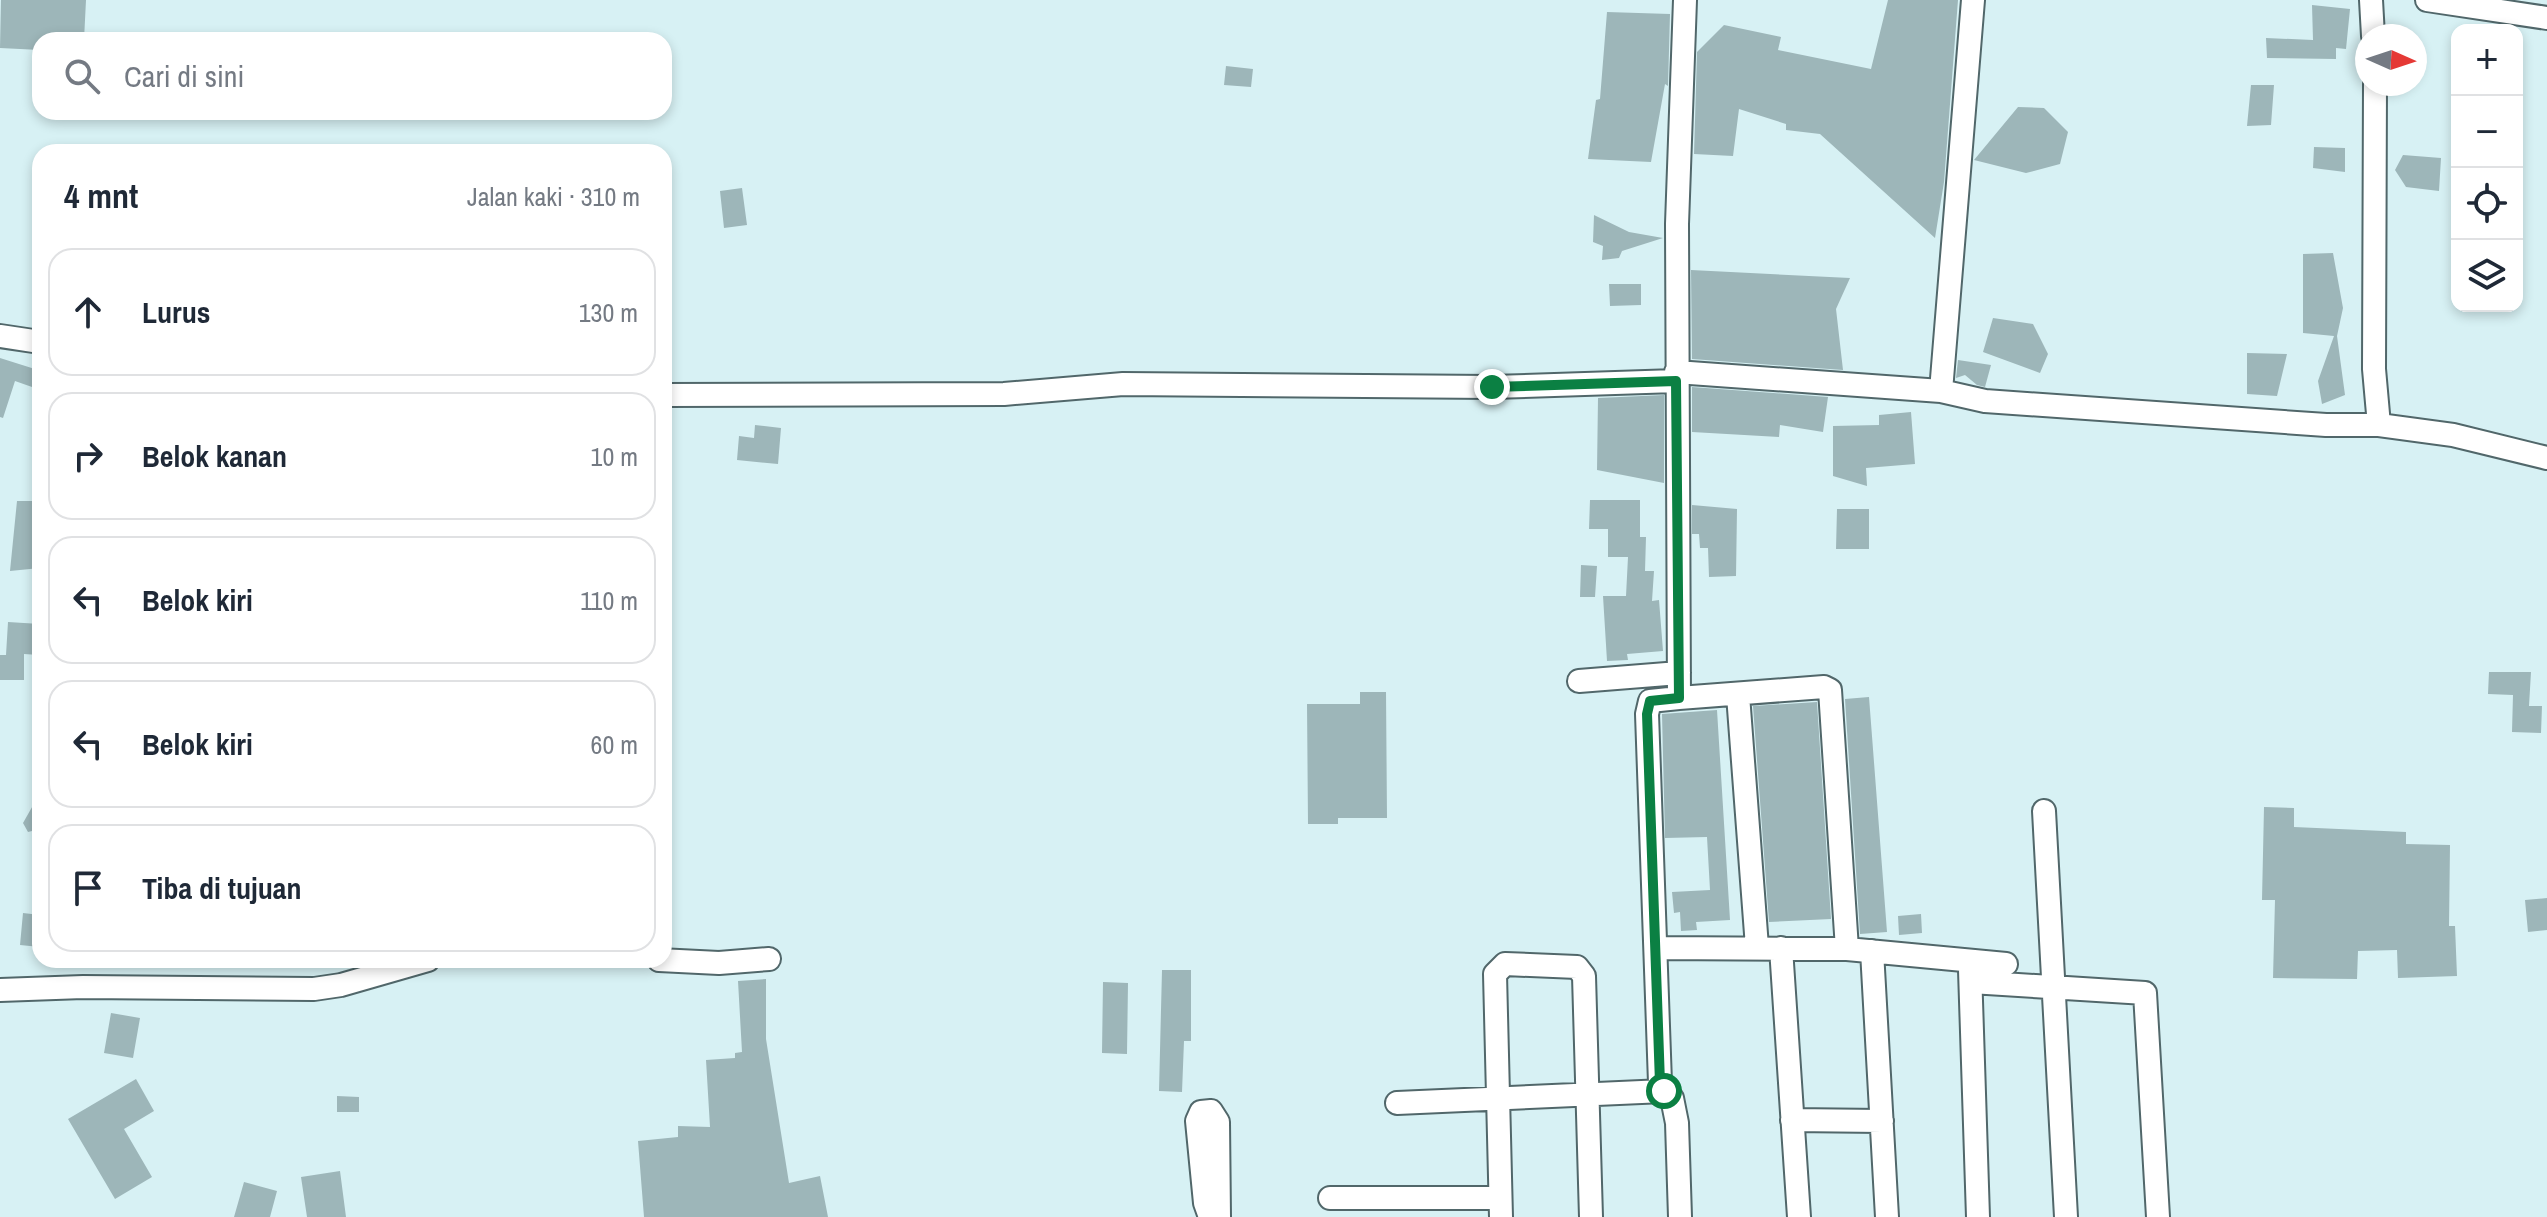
<!DOCTYPE html>
<html lang="id">
<meta charset="utf-8">
<style>
:root{--surface:#fff;--page:#f2f2f3;--text:#1f2937;--muted:#747a83;--line:#e0e1e3}
body{margin:0;font-family:"Archivo Narrow",sans-serif;background:var(--page);color:var(--text)}
.controls{position:absolute;right:24px;top:24px;display:grid;overflow:hidden;border-radius:16px;box-shadow:0 4px 12px #0003}
.controls button{width:72px;height:72px;display:grid;place-items:center;padding:0;border:0;border-bottom:2px solid var(--line);background:var(--surface);color:var(--text);font:40px sans-serif}
.compass{position:absolute;left:2355px;top:24px;width:72px;height:72px;border-radius:50%;background:var(--surface);box-shadow:0 4px 12px #0003;rotate:93deg}
.stop{position:absolute;width:24px;height:24px;margin:-18px;border:6px solid #0b8043;border-radius:50%;background:#fff}
.stop.end{background:#0b8043;border-color:#fff;box-shadow:0 2px 8px #0008}
.list{margin:0;padding:0;list-style:none}
h2{display:flex;justify-content:space-between;align-items:center;height:104px;margin:0;padding:0 32px;font-size:34px}
h2 small{font-size:26px;font-weight:400;color:var(--muted)}
.list li{display:grid;grid-template-columns:52px 1fr auto;gap:24px;align-items:center;box-sizing:border-box;height:128px;margin:0 16px 16px;padding:0 16px;border:2px solid var(--line);border-radius:24px}
.list b{display:block;font-size:30px;white-space:nowrap}
.list em{font-size:26px;font-style:normal;color:var(--muted)}
.icon{flex:none;width:44px;height:44px;fill:none;stroke:currentColor;stroke-width:2;stroke-linecap:round;stroke-linejoin:round}
.map{position:relative;flex:none;width:2547px;height:1217px;overflow:hidden}
.search{position:absolute;background:var(--surface);box-shadow:0 4px 12px #0003;left:32px;top:32px;width:640px;height:88px;display:flex;align-items:center;gap:20px;box-sizing:border-box;padding:0 28px;border-radius:24px;color:var(--muted);font-size:30px}
.panel{position:absolute;background:var(--surface);box-shadow:0 4px 12px #0003;left:32px;top:144px;width:640px;height:824px;border-radius:24px}
.map>svg:first-child{display:block}
.building{fill:#9db6b9}
.lines{fill:none;stroke-linecap:round;stroke-linejoin:round}
.minor-casing{stroke:#51676a;stroke-width:26}
.minor{stroke:#fff;stroke-width:22}
.route{stroke:#0b8043;stroke-width:10}
</style>
<div class="map">
<svg width="2547" height="1217" viewBox="0 0 2547 1217">
<rect width="100%" height="100%" fill="#d7f1f4"/>
<path class="building" d="M1,0H86L84,40H40V50L0,48Z
M1888,0H1958L1944,182L1935,238L1820,134L1786,130V124L1739,109L1733,156L1694,154L1697,52L1724,25L1781,37L1778,50L1871,69Z
M2312,5L2350,9L2346,49L2336,48V59L2267,58L2266,38L2313,40Z
M1607,12L1670,14L1668,86L1665,84L1651,162L1588,159L1596,100L1600,99Z
M1226,66L1253,69L1251,87L1224,85Z
M2251,85H2274L2271,125L2247,126Z
M2018,107L2044,108L2068,132L2060,164L2026,173L1974,160Z
M2314,147L2345,148V172L2313,168Z
M2403,155L2441,158L2439,191L2406,187L2395,170Z
M742,188L747,225L724,228L720,191Z
M1594,215L1629,232L1663,238L1622,251L1619,258L1602,260L1603,246L1593,242Z
M2333,253L2343,308L2337,336L2345,395L2322,404L2318,381L2334,336L2303,333V254Z
M1691,270L1850,278L1836,309L1843,370L1692,359Z
M1609,284H1641V305L1610,306Z
M1993,318L2033,324L2048,354L2040,373L1983,352Z
M2247,353L2287,354L2277,396L2247,394Z
M0,358L38,370L32,387L15,381L3,418L0,417Z
M1958,360L1991,365L1985,387L1977,385L1965,375L1956,378Z
M1692,387L1828,397L1823,432L1780,425L1779,437L1692,432Z
M1664,395V483L1597,470L1598,398Z
M1911,412L1915,464L1866,468L1867,486L1833,476V426L1879,425V415Z
M755,425L781,428L778,464L737,460L739,436L754,438Z
M1590,500H1640V537H1646L1645,571H1654L1652,601L1659,600L1663,651L1627,654L1628,660L1607,661L1603,596H1626L1628,557H1608V529H1589Z
M17,501H40V568L10,571Z
M1692,505L1737,509L1736,576L1709,577L1708,548H1700L1699,534H1692Z
M1837,509H1869V549H1836Z
M1581,565L1597,566L1595,597H1580Z
M8,622L40,624L39,655L24,654V680H0V655H6Z
M2489,672H2531L2529,706H2542L2541,733L2512,732L2513,695L2488,694Z
M1360,692H1386L1387,818H1338V824H1308L1307,704H1360Z
M1869,697L1887,932L1860,934L1845,699Z
M1817,702L1831,919L1769,922L1753,706Z
M1717,710L1730,920L1696,922L1697,930L1681,931L1680,912L1674,913L1672,892L1710,890L1707,837L1665,838L1662,714Z
M40,793V829L28,832L23,823Z
M2264,807L2294,808V827L2406,832V844L2450,845L2449,926H2455L2457,976L2398,978L2397,950L2358,951L2357,979L2273,978L2275,900H2262Z
M2547,898V930L2528,932L2525,900Z
M23,913L40,915V947L20,945Z
M1921,914L1922,933L1899,935L1898,916Z
M1162,970H1191V1041H1184L1182,1092L1159,1091Z
M766,979V1039L789,1183L820,1176L828,1217H644L638,1141L678,1137V1126L710,1127L706,1060L735,1058V1053L742,1052L738,981Z
M1103,982L1128,983L1127,1054L1102,1053Z
M111,1013L140,1018L133,1058L104,1053Z
M136,1079L154,1111L124,1129L152,1177L115,1199L68,1119Z
M337,1096L359,1097V1112H337Z
M340,1171L346,1217H307L301,1177Z
M244,1182L277,1191L270,1217H234Z"/>
<g class="lines">
<defs>
<path id="minor" d="M1685,0L1677,224L1679,698L1824,687L1830,690L1847,949
M2371,0L2373,36
M2427,0L2547,18
M0,336L40,342
M1676,372L1941,391L1985,401L2326,425H2379L2374,369L2375,84
M1941,391L1973,0
M664,395L1004,394L1123,384L1492,387L1676,381
M2379,425L2453,435L2547,458
M1579,681L1679,673
M1738,695L1757,947
M1679,698L1650,701L1647,714L1660,1083L1672,1098L1677,1123L1680,1217
M2044,811L2066,1217
M1657,948L1847,949L2006,964
M1781,948L1799,1217
M1872,951L1887,1217
M659,960L719,963L769,959
M1970,970L1978,1217
M1971,982L2145,993L2158,1217
M0,990L83,987L314,989L341,985L428,960
M1397,1103L1664,1091
M1792,1120L1882,1121
M1330,1198H1499
M1210,1217L1205,1203L1197,1121L1201,1112L1211,1111L1218,1122L1219,1217
M1501,1217L1495,974L1505,964L1577,967L1584,976L1591,1217"/>
</defs>
<use href="#minor" class="minor-casing"/>
<use href="#minor" class="minor"/>
</g>
<g class="lines">
<path class="route" d="M1492,387L1676,381L1679,698L1650,701L1647,714L1660,1083L1664,1091"/>
</g>
</svg>
<div class="controls">
<button>+</button>
<button>−</button>
<button><svg class="icon" aria-label="locate" viewBox="0 0 24 24"><circle cx="12" cy="12" r="6"/><path d="M12 2v4M12 18v4M2 12h4M18 12h4"/></svg></button>
<button><svg class="icon" aria-label="layers" viewBox="0 0 24 24"><path d="M12 4l9 5-9 5-9-5zM3 14l9 5 9-5"/></svg></button>
</div>
<svg class="compass" viewBox="-18 -18 36 36"><path d="M0-13l5 13h-10z" fill="#e53935"/><path d="M0 13l5-13h-10z" fill="#747a83"/></svg>
<div class="stop" style="left:1664px;top:1091px"></div>
<div class="stop end" style="left:1492px;top:387px"></div>
<div class="search"><svg class="icon" aria-label="search" viewBox="0 0 24 24"><circle cx="10" cy="10" r="6"/><path d="M15 15l6 6"/></svg>Cari di sini</div>
<section class="panel">
<h2>4 mnt<small>Jalan kaki · 310 m</small></h2>
<ul class="list">
<li><svg class="icon" aria-label="ahead" viewBox="0 0 24 24"><path d="M12 20V5M6 11l6-6 6 6"/></svg><div><b>Lurus</b></div><em>130 m</em></li>
<li><svg class="icon" aria-label="right" viewBox="0 0 24 24"><path d="M7 20v-9h11M14 6l5 5-5 5"/></svg><div><b>Belok kanan</b></div><em>10 m</em></li>
<li><svg class="icon" aria-label="left" viewBox="0 0 24 24"><path d="M17 20v-9H6M10 6l-5 5 5 5"/></svg><div><b>Belok kiri</b></div><em>110 m</em></li>
<li><svg class="icon" aria-label="left" viewBox="0 0 24 24"><path d="M17 20v-9H6M10 6l-5 5 5 5"/></svg><div><b>Belok kiri</b></div><em>60 m</em></li>
<li><svg class="icon" aria-label="arrive" viewBox="0 0 24 24"><path d="M6 21V4h12l-3 4 3 4H6"/></svg><div><b>Tiba di tujuan</b></div></li>
</ul>
</section>
</div>
